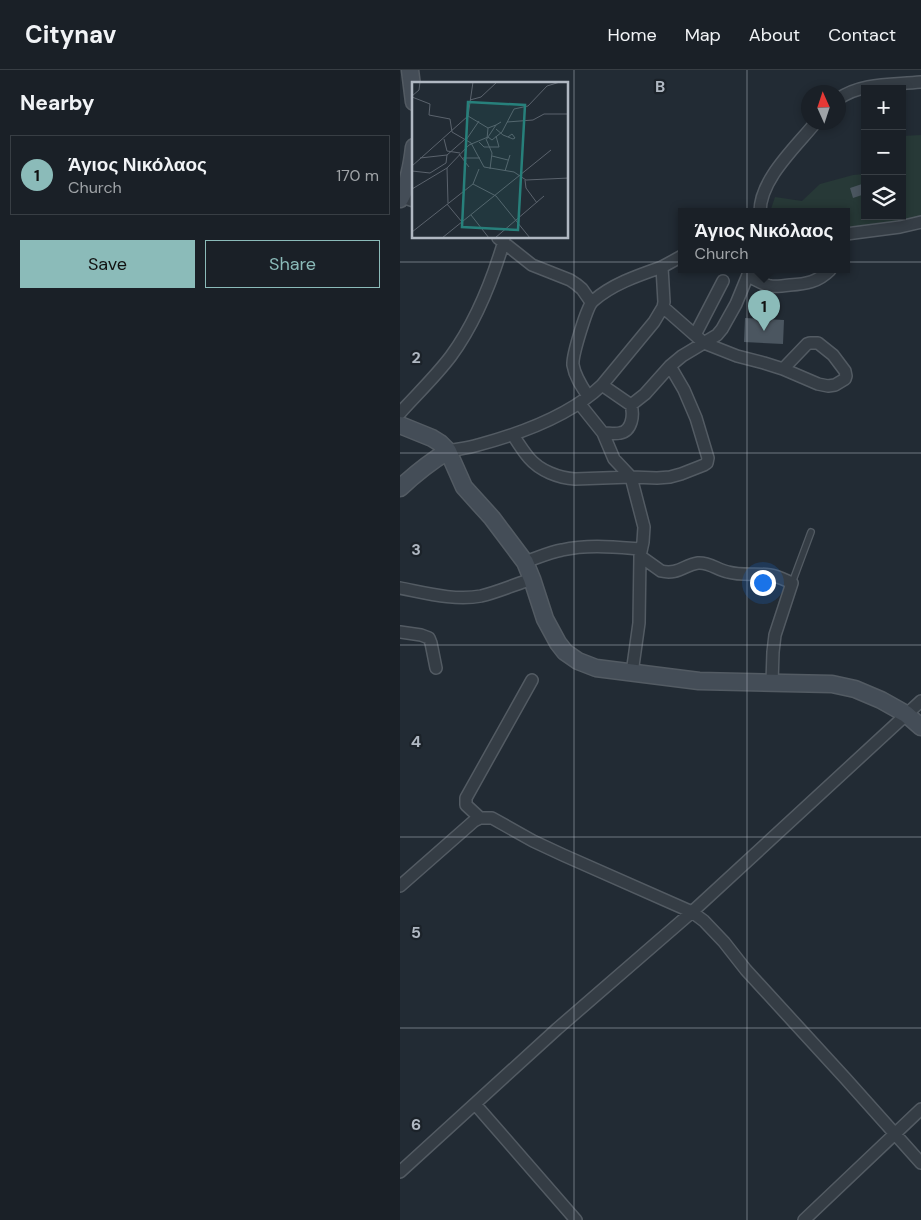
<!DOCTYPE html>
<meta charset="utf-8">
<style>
:root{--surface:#1a2027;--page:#23282f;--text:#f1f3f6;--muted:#9fa3a7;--line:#383e44;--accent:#8bbbb9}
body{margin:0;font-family:"DM Sans",sans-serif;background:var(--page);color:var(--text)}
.controls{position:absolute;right:15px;top:15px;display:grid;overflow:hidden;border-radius:0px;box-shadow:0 2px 8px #0003}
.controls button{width:45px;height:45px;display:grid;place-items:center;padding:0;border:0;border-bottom:1px solid var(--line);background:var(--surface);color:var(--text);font:25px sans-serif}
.compass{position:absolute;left:401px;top:15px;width:45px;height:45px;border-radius:50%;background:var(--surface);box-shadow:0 2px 8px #0003;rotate:357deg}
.you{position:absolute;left:362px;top:512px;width:18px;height:18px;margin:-12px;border:4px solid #fff;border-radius:50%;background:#1a73e8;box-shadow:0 0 0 8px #1a73e833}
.badge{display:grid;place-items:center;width:32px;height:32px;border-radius:50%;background:var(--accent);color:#111;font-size:16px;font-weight:700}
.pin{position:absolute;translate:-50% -41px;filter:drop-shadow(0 1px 2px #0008)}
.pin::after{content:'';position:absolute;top:26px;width:18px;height:15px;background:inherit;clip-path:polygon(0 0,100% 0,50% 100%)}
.popup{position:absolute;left:278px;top:138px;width:172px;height:65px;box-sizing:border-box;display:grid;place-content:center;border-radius:0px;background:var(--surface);filter:drop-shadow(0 1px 4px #0005);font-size:16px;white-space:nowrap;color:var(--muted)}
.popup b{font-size:19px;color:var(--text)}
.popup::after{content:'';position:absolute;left:50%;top:100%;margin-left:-10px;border:10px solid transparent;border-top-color:var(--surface)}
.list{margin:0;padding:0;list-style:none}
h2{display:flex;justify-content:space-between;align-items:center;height:65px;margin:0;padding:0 20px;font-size:21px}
h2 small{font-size:16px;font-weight:400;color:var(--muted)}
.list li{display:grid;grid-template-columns:32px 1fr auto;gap:15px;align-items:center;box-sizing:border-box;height:80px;margin:0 10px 10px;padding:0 10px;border:1px solid var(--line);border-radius:0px}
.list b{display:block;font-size:19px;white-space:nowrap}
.list p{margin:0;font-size:16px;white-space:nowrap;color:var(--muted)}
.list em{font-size:16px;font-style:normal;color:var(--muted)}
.actions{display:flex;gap:10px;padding:15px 20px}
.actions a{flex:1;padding:11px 0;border:1px solid var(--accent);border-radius:0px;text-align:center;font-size:18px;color:var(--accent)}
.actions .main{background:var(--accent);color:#111}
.icon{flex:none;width:28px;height:28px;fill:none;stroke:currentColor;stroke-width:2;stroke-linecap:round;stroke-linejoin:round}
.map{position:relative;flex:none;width:521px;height:1150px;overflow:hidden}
header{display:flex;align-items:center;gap:30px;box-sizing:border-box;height:70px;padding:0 25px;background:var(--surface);border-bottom:1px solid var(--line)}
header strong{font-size:24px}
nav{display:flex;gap:28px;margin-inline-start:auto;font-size:18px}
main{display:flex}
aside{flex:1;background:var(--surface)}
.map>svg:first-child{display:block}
.green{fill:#273937}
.building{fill:#4b5660}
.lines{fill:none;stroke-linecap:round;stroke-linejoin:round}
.lane-casing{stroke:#535b63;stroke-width:8}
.street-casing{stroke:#535b63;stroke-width:14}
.secondary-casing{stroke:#535b63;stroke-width:19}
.lane{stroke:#353d45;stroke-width:5.5}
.street{stroke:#353d45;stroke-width:11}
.secondary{stroke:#444d57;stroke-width:16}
.grid{fill:none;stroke:#b0b8c2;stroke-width:1;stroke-opacity:0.55}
.inset-road{fill:none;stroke:#5b636d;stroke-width:1}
.view{fill:#27807b;fill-opacity:0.15;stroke:#27807b;stroke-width:2.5}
.inset-edge{fill:none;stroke:#b0b8c2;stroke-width:2.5}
.grid-label{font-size:16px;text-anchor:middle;font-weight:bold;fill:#b0b8c2;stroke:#1b2229;stroke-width:4.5;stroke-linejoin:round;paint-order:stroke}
</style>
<header>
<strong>Citynav</strong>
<nav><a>Home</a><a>Map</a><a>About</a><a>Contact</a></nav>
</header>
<main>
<aside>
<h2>Nearby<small></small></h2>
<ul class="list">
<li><span class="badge">1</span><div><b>Άγιος Νικόλαος</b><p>Church</p></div><em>170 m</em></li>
</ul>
<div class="actions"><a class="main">Save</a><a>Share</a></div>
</aside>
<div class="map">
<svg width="521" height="1150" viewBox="0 0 521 1150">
<rect width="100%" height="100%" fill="#222b34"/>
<path class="green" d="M521,65V147L447,159L446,142H370L375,127L402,131L420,114L453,105L465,104V146H502V66Z"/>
<path class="building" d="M465,113V124L453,128L450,118Z
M345,248L384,250L383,274L344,272Z"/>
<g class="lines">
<defs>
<path id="lane" d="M392,513L411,462"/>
<path id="street" d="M438,29C462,12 493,15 521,12
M2,127L14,131
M360,142C360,109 396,77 416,52
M446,164L500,157L521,152
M98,168L132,195L170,210L176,214L182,219L191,232
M348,206C355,209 362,214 370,216C376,217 383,216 390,215C406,214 418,212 430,200
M263,237L304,273L337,286L364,293L383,299L418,314L428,316L435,315L445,309L446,306L445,301L433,285L418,273H410L407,274L383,299
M295,265L323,211
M202,315L254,252L263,237L264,232L262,197L282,186
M188,326C182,317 175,307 173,295C172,286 187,236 193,231C212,214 239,205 262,197
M179,333L203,363L214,389L231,407L244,457L243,472L240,486L239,553L232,603
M0,343C17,324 36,306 51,286C76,252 92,211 104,171
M203,363C209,363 215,364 220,363C232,361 234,345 231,335
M113,365C118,373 123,381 129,388C140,401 159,408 175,409L231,407L257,408L270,407L281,404L304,395L307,393L308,388L296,348L284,320L270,296
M48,381C58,379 68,378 78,375C119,364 171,345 202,315L231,335L245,324L270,296L282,286L317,265L322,259L336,234L350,200
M240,486L261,501C278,505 284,495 298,493C309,492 318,500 328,502C342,506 356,503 370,505C378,506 385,510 392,513L375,565L373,582L372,613
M125,492C137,488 150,482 162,480C188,474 215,477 241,479
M0,518C26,523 55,531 81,526C98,522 116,514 132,509
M0,562L21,565L29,568L31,573L36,598
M80,748L66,735V728L132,610
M0,816L74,751L80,748H92L133,771L163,785L292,842L304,851L324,872L346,900L445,1008L521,1093
M75,1034L176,1150
M0,1102L157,959L292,842L521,631
M404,1150L521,1039"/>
<path id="secondary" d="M10,0L14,32
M0,129C9,113 12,95 14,77
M0,355L32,368L40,373L48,381L64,417L92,448L125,492L132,509L145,549L158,573L165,582L178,591L196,598L299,611L432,614L455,619L481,630L506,644L521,657
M0,418C15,404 30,392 48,381"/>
</defs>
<use href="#lane" class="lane-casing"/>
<use href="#street" class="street-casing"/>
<use href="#secondary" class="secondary-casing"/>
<use href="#lane" class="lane"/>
<use href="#street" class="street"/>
<use href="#secondary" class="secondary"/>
</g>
<path class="grid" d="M174,0V1150M347,0V1150M0,192H521M0,383H521M0,575H521M0,767H521M0,958H521"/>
<g transform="translate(12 12)">
<rect width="156" height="156" fill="#222b34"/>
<path class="inset-road" d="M0,14L7,8L8,0M0,15L18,22L17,33L38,37L40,50L59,61L72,85L102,90L114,98L157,96M58,18L69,15L85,0M56,34L76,46M95,40L121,38L132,32H157M84,47L91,53L101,57L103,56L100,52L96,55M76,55L84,43L89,40M32,57L35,69L48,71M74,57L80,71L78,87M75,57L76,46L84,43M54,58L67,39M67,60L72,65H87L84,54M47,72L57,85M80,74L96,78M8,76L35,73L52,58M51,76H68M0,84L56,34L61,0M35,86L36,121M0,89L18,91L34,81L35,73M93,89L98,73M113,98L114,106L125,121M61,102L67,87M0,107L35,86L57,63L76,55L80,58L90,50L102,27L116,24L135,4L148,0M35,122L50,140M59,133L77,156M0,150L61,102L84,114L118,156M30,156L139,68M83,156L132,114"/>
<path class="view" d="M56,20L113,23L106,148L50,145Z"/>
<rect width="156" height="156" class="inset-edge"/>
</g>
<g class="grid-label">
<text x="260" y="22">B</text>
<text x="16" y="293">2</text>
<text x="16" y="485">3</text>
<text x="16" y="677">4</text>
<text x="16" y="868">5</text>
<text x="16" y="1060">6</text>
</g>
</svg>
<div class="controls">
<button>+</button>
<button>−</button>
<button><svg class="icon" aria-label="layers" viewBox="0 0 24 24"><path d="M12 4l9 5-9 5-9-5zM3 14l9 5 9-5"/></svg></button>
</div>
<svg class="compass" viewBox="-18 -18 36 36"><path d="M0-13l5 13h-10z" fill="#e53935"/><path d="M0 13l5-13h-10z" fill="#9fa3a7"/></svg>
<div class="you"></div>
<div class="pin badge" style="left:364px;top:261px">1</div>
<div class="popup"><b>Άγιος Νικόλαος</b>Church</div>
</div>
</main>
